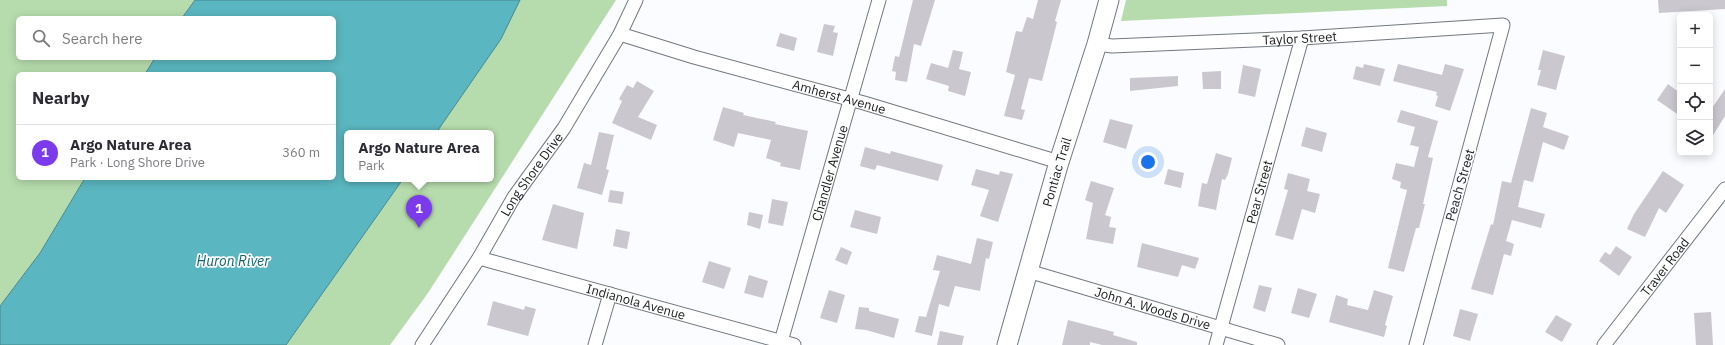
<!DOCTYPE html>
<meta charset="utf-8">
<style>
:root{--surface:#fff;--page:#f2f2f3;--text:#2b2b33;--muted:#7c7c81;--line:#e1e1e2;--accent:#7c3aed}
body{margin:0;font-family:"IBM Plex Sans",sans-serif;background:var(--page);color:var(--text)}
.controls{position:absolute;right:12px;top:12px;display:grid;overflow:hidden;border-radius:6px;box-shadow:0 2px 10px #0003}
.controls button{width:36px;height:36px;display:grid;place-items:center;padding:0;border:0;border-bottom:1px solid var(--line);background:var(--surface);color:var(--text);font:20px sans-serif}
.you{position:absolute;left:1148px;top:162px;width:14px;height:14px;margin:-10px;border:3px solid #fff;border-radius:50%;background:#1a73e8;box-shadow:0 0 0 6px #1a73e833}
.badge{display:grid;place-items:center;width:26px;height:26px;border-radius:50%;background:var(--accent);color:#fff;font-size:13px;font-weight:700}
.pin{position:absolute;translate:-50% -33px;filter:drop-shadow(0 1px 2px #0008)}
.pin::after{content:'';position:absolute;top:21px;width:14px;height:12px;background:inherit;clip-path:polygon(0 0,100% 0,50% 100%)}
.popup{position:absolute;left:344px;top:130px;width:150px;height:52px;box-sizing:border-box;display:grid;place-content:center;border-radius:6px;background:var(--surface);filter:drop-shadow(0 1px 3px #0005);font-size:13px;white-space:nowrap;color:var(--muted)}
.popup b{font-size:15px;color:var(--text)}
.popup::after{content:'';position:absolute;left:50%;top:100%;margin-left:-8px;border:8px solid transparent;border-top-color:var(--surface)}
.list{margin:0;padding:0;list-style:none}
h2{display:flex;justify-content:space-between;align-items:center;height:52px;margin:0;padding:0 16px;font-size:17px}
h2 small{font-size:13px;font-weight:400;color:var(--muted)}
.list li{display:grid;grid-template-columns:26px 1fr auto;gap:12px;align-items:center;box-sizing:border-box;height:56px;padding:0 16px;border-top:1px solid var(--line)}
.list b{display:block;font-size:15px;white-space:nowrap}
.list p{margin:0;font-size:13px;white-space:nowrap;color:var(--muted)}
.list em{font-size:13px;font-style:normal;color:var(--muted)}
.icon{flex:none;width:22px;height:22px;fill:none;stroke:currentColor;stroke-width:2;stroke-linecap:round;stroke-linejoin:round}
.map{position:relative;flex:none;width:1725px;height:345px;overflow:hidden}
.search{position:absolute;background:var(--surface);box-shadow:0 2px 10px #0003;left:16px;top:16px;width:320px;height:44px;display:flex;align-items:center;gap:10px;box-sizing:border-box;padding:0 14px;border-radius:6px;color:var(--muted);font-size:15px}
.panel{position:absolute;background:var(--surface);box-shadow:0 2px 10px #0003;left:16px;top:72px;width:320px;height:108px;border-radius:6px}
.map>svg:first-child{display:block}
.green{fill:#b6dcad}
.water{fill:#5ab6c0;stroke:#46888f}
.building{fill:#cbc7cf}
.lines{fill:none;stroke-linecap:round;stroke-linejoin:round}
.minor-casing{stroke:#73787e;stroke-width:15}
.secondary-casing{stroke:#73787e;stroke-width:21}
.minor{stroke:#fff;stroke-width:13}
.secondary{stroke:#fff;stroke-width:19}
.labels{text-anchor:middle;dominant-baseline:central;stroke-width:3.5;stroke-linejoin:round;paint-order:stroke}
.street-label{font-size:13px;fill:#191b1d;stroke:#fafcff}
.water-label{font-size:14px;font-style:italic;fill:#17636a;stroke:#fafcff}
</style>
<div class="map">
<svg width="1725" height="345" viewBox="0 0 1725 345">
<rect width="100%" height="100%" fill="#fafcff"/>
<path class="green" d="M0,0H195L182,18H18V58H155L145,74H18V178H85L40,253L0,306Z
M520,0H616L428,293L390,345H286L403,179H491V133H436L501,39Z
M1126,0H1447V6L1121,21Z"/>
<path class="water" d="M195,0H520L501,39L436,133H347V179H403L286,345H0V306L40,253L85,178H334V74H145L155,58H334V18H182Z"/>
<path class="building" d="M913,0H935L921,46L914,44L907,82L895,80L896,72L892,71L895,56L899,57Z
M1038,0H1061L1055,21L1057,22L1042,81L1029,78L1021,109L1025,110L1022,120L1004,116L1015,75L1006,72L1016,31L1022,32L1027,17L1033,19Z
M1658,0H1725V9L1659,13Z
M824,24L835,26L833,32L838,33L833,56L817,52Z
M780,33L797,38L794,51L776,46Z
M953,50L963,52L959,69L971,72L965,96L948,91L949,86L926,79L931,63L948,68Z
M1543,50L1565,56L1556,90L1537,85L1541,70H1538Z
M1364,64L1385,69L1380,86L1353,79L1356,66L1363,68Z
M1398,64L1442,75L1445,64L1464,69L1450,111L1435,106L1438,96L1436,95L1437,92L1393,81Z
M1243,65L1261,69L1255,97L1238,93Z
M1221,71V89H1203L1202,72Z
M1178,76V86L1130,91V78Z
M637,81L654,91L638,117L657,125L651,140L612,123L622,101L619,99L627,85L633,88Z
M1668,84L1680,93V116L1657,100Z
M1725,89V116L1710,140V111Z
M723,107L744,113L743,115L776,122L775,124L808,131L800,170L780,166L781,163L766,158L771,140L738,133L734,147L713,140Z
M1531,108L1547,113L1543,127L1569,136L1564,150L1543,142L1533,182L1524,180L1518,207L1545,214L1541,228L1512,220L1506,241L1514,244L1511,256L1504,254L1493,295L1471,289L1491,224L1493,225L1502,181L1511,183Z
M1401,110L1438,121L1428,157L1433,158L1423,204H1425L1419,228H1416L1404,272L1388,268L1407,190L1400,188L1401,182L1392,179L1396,163L1414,167L1419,147L1410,145L1415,127L1397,122Z
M1110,119L1133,125L1126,149L1103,142Z
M1306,127L1327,133L1322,152L1301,146Z
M599,132L614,135L606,169L609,170L602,195L577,188L584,163L591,165Z
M865,147L890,154L891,151L943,165L938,181L877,165L875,170L860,166Z
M1216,153L1232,158L1228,174L1225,180L1222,179L1216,210L1198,206L1202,183L1207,184Z
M976,169L999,175L1000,171L1013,174L998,222L980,216L989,190L971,185Z
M1168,169L1184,173L1181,188L1164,184Z
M1663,171L1684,185L1666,213L1659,208L1645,237L1627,229L1634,214Z
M1288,173L1310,179L1307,191L1320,194L1315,213L1302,209L1293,240L1275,235L1288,190L1284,189Z
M1091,181L1114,188L1105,215L1111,217L1109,227L1116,228L1113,244L1086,239L1093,203L1085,200Z
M610,190L624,192L622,204L608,202Z
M772,199L788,202L783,226L768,223Z
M553,204L584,213L577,249L542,240Z
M855,210L881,217L877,234L850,227Z
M749,212L763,215L760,229L747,225Z
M616,229L630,232L627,249L613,246Z
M977,238L993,242L989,259L986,258L980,291L955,286L949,307L939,304L932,336L915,332L919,316L926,317L940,271L933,270L937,255L971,264Z
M1142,243L1199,258L1195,269L1182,265L1178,277L1137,267Z
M1616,246L1632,257L1619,276L1599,261L1605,252L1610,255Z
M841,247L852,252L847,265L835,260Z
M709,261L731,268L724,289L702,282Z
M749,275L768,281L763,298L744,293Z
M1259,285L1272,288L1265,312L1253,308Z
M1298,288L1317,294L1309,318L1291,313Z
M829,290L845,295L837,323L820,318Z
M1374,290L1393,296L1385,325L1387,326L1384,337L1329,322L1336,295L1348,299L1347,305L1368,310Z
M493,301L524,310L525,306L536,309L528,336L487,325Z
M859,307L869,308V311L899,319L894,338L866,330L855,329Z
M1460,309L1478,314L1470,341L1453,336Z
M1711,312L1713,345H1696L1694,313Z
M1556,315L1572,324L1562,342L1545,332Z
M1068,320L1114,332L1113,335L1137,342V345H1102L1090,342V345H1062Z
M940,331L964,336L962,345H937Z"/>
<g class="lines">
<defs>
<g id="minor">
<path id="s1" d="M620,34L694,57L864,103L1059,162"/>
<path id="s2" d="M1097,44L1112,46L1302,38L1503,25L1416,345"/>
<path id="s3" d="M479,258L794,345"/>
<path id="s4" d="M1028,271L1278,345"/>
<path id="s5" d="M422,345L479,258L514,197L564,128L620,34L636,0"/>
<path d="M595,345L610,294"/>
<path id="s6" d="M780,345L879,0"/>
<path id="s7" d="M1216,345L1302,38"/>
<path id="s8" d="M1604,345L1725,189"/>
</g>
<g id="secondary">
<path id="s9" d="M1007,345L1059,162L1097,44L1109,0"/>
</g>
</defs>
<use href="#minor" class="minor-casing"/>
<use href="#secondary" class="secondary-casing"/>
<use href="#minor" class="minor"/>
<use href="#secondary" class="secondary"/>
</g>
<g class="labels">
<g class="street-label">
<text stroke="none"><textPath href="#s2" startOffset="203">Taylor Street</textPath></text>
<text stroke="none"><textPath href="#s1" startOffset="228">Amherst Avenue</textPath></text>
<text stroke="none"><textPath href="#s9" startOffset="180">Pontiac Trail</textPath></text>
<text stroke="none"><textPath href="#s6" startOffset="179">Chandler Avenue</textPath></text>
<text stroke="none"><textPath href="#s5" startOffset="203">Long Shore Drive</textPath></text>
<text transform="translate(1460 185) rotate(-74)">Peach Street</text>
<text stroke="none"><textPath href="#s7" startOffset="159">Pear Street</textPath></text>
<text stroke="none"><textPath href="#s8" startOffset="99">Traver Road</textPath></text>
<text stroke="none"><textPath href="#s3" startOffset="163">Indianola Avenue</textPath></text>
<text stroke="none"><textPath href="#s4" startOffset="130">John A. Woods Drive</textPath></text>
</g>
<g class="water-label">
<text x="233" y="261">Huron River</text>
</g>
</g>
</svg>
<div class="controls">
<button>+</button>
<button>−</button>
<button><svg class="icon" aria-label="locate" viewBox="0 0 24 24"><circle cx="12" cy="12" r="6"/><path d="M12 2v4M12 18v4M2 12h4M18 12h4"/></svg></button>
<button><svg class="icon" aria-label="layers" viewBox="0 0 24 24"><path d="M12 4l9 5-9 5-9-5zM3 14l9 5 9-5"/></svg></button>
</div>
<div class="you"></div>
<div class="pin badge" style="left:419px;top:228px">1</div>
<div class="popup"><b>Argo Nature Area</b>Park</div>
<div class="search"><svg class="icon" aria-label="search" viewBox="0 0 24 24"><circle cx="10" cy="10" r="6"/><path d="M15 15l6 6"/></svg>Search here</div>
<section class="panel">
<h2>Nearby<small></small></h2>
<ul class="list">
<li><span class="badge">1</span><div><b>Argo Nature Area</b><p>Park · Long Shore Drive</p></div><em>360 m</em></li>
</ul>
</section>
</div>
